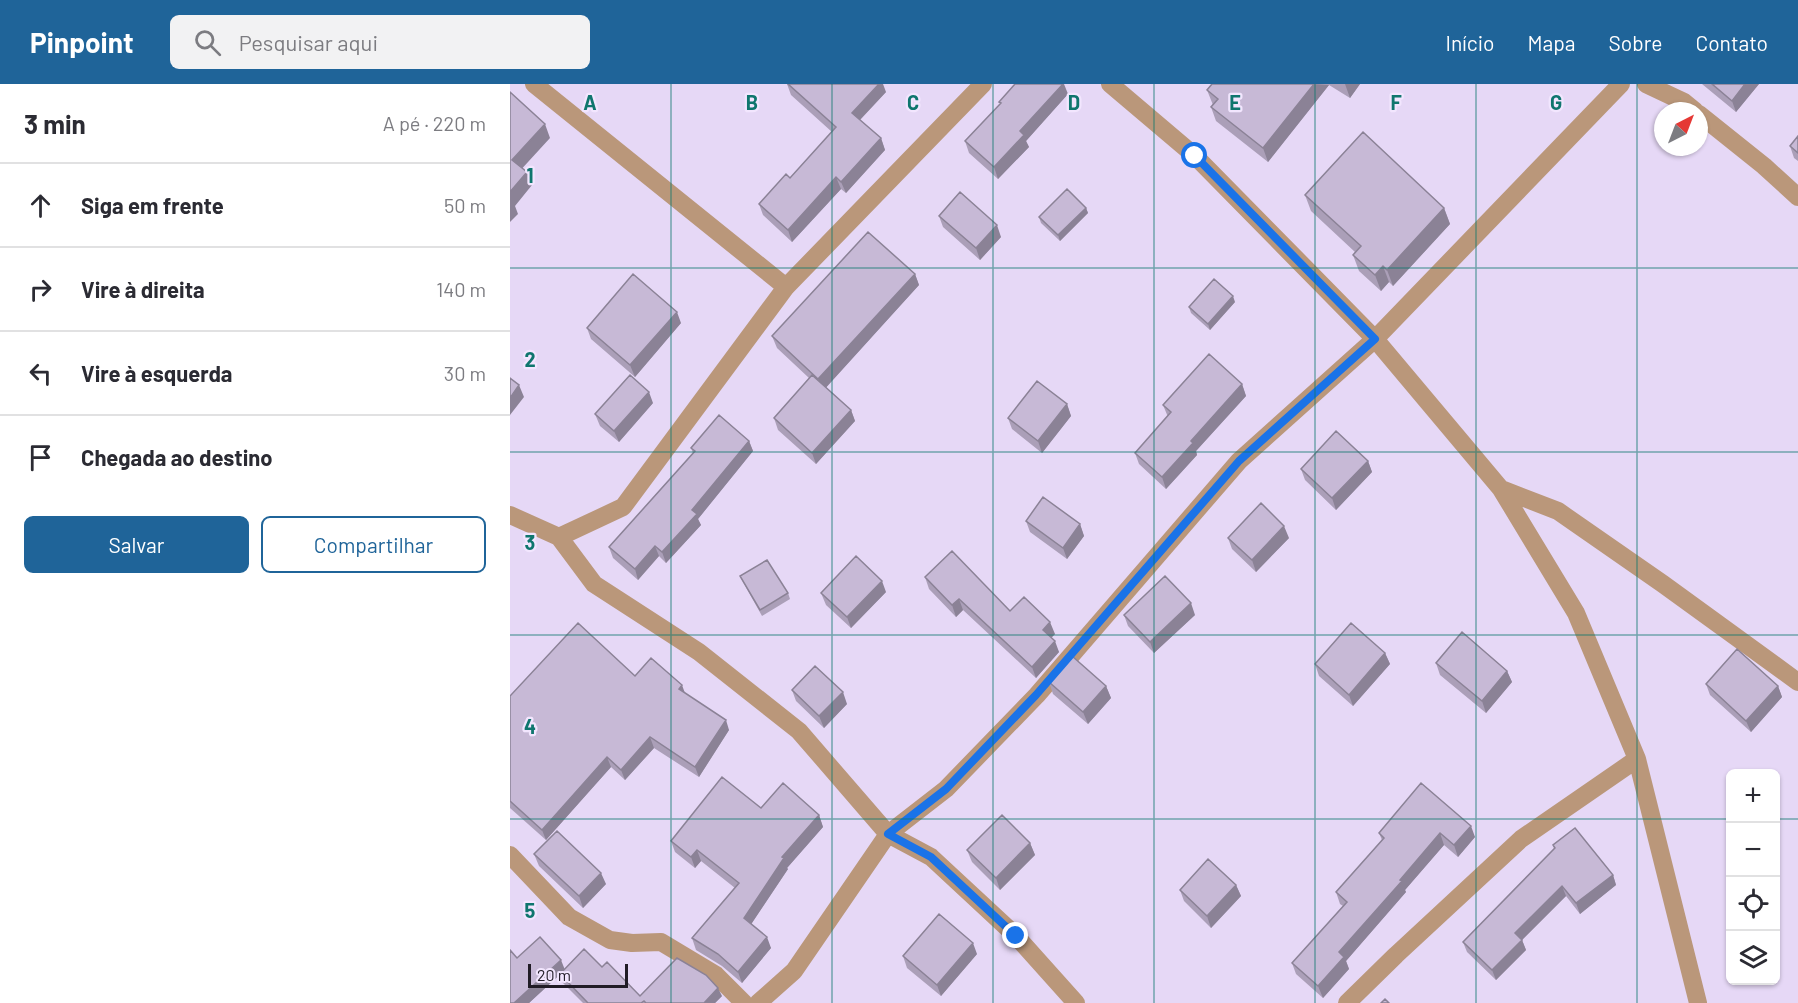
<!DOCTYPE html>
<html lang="pt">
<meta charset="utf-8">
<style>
:root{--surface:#fff;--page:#f2f2f3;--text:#2b2b33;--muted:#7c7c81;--line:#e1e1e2;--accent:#1f6499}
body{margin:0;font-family:Barlow,sans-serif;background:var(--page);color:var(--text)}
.controls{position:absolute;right:18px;bottom:18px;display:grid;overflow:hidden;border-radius:9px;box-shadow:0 2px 4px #0004}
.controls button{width:54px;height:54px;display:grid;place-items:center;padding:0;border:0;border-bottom:2px solid var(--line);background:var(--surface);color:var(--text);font:30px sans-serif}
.compass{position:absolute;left:1144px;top:18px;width:54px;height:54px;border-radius:50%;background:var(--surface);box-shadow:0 2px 4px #0004;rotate:42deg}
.scale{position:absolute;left:18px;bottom:15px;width:100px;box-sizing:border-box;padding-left:6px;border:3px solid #211c26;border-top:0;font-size:16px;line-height:21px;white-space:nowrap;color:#211c26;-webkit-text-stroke:4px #f2e6fe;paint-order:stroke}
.stop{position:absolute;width:18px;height:18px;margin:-14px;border:4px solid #1a73e8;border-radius:50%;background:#fff}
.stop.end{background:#1a73e8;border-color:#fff;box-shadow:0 2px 6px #0008}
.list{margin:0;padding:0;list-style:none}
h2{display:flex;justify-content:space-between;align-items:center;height:78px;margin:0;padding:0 24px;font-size:26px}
h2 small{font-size:20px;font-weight:400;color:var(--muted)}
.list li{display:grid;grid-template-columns:39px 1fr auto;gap:18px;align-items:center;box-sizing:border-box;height:84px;padding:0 24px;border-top:2px solid var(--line)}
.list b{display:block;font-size:22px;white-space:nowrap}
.list em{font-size:20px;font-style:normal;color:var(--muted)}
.actions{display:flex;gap:12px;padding:18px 24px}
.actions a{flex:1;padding:14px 0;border:2px solid var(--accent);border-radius:9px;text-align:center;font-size:21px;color:var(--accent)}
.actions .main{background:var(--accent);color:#fff}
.icon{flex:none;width:33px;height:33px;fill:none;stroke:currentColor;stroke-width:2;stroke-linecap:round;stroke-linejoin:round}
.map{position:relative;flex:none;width:1288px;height:919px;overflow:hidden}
header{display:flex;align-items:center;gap:36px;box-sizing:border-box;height:84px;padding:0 30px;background:var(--accent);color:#fff}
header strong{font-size:28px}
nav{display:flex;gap:33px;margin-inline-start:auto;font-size:21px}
.search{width:420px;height:54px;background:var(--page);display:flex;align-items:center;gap:15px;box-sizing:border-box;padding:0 21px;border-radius:9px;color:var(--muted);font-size:22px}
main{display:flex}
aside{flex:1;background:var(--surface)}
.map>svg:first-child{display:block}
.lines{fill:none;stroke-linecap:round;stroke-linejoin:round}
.minor{stroke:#ba977a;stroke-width:18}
.wall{fill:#ab9fb8}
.shaded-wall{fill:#8b8296}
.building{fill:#c7b9d6;stroke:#8b8296;stroke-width:1.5}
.route{stroke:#1a73e8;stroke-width:8}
.grid{fill:none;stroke:#0f766e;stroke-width:1.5;stroke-opacity:0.55}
.grid-label{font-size:20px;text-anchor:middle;font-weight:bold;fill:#0f766e;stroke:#f2e6fe;stroke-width:4.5;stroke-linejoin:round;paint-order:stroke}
</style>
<header>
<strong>Pinpoint</strong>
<div class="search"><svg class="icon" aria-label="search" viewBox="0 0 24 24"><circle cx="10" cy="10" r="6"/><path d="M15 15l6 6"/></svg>Pesquisar aqui</div>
<nav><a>Início</a><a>Mapa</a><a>Sobre</a><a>Contato</a></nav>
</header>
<main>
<aside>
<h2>3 min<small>A pé · 220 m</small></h2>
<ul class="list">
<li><svg class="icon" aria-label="ahead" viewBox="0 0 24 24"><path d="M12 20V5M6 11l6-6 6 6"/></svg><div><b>Siga em frente</b></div><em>50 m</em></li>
<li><svg class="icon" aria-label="right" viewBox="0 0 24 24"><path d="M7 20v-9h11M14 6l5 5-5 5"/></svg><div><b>Vire à direita</b></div><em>140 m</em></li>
<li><svg class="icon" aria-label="left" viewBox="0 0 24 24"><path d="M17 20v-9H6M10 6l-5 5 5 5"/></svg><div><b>Vire à esquerda</b></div><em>30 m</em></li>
<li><svg class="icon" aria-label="arrive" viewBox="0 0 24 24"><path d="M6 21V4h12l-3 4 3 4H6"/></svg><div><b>Chegada ao destino</b></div></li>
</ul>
<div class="actions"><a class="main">Salvar</a><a>Compartilhar</a></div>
</aside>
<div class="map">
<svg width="1288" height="919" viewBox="0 0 1288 919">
<rect width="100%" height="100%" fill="#e6d8f6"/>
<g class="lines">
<path class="minor" d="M24,0L276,203
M600,0L685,72L865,255L991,405L1066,529L1127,675L1188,919
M1136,0L1174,18L1185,27
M1189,30L1254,82L1288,113
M991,405L1048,427L1153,500L1288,598
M0,431L49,453L84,500L189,568L289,647L378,750L421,773L506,852L566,919
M49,453L113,423L276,203L473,0
M0,771L59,833L100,856L122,859L151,858L206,891L234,919
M248,919L284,887L378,750L436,705L527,611L729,377L865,255L1111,0
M837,919L886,871L1011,755L1127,675"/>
</g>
<path class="wall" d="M277,0L376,8L350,36L371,54L375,66L336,109L331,105L282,158L253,131L249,120L280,94L322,48L281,11Z
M702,0H850L840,14L819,1L758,78L706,37L701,23L703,21L697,6Z
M1192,0H1249L1226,28Z
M558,10L516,57L519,63L488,95L459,69L455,57L490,20L489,18Z
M1288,52V77L1284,74L1280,62Z
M795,111L934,124L940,140L883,202L879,198L871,207L849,187L843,171L845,168L801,127Z
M576,124L578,129L550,157L531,139L529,133Z
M429,132L491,153L470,176L433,143Z
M405,190L409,201L316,303L341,326L345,337L306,380L268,346L264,334L299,294L267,264L262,252Z
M725,218L700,246L681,229L679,223Z
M171,239L125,293L81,255L77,244Z
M732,300L736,312L686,367L687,371L656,405L629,380L625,369L658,333L653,321Z
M143,319L109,358L90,342L85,330Z
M557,320L561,332L532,369L502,345L498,334Z
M239,357L243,367L188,435L191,441L156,479L149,472L128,496L103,474L99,463L183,369L181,364Z
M858,377L862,388L826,426L795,396L791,385Z
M516,437L570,440L574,452L557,475L520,448Z
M718,454H779L746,488L722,465Z
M230,492L278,509L280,515L252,532L233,498Z
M415,493L500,527L545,550L541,554L549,568L526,594L453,526L446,533L419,505Z
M376,508L341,544L316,521L311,509Z
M614,531H685L644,569L618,542Z
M875,569L880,580L843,622L809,592L805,580Z
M926,579L997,587L1002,598L976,629L930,591Z
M125,592L175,610L219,646L189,693L144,664L115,696L101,683L36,756L0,724V612Z
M539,598L596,602L601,614L578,640L543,610Z
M1196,600L1268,602L1272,613L1241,648L1200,611Z
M282,606L337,620L314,644L286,617Z
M911,699L965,753L948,773L934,761L895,806L896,808L836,877L839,885L813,914L786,890L782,879L833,822L830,820L826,808L872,756L869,749Z
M251,724L309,731L313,743L277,784L278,785L241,840L261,864L232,899L212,882L186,866L182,854L225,804L191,777L185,784L165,768L161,757Z
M520,759L525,771L490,806L462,778L457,766Z
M1043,761L1103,791L1106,801L1070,830L1056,812L1012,856L1016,866L986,896L957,868L953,858L1044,764Z
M24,770L96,800L73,824L29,782Z
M726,801L731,812L701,844L674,817L670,806Z
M467,870L431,912L397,884L393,872Z
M7,874L55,886L92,883L130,912H212L205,919H73L53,899L50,890L19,919H0Z"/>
<path class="shaded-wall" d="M369,0H373L376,8L346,40L342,29Z
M553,0H554L558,10L516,57L519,63L488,95L484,83L510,47Z
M804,0L819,1L758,78L753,64Z
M835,0H850L840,14Z
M1235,0H1249L1226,28L1222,17Z
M35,40L40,54L7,90L2,76Z
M371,54L375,66L336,109L331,98Z
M17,88L22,101L5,122L8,130L0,138V108Z
M326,93L331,105L282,158L278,146Z
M576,124L578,129L550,157L548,151Z
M934,124L940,140L883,202L877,186Z
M487,141L491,153L470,176L466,164Z
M873,182L879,198L871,207L865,191Z
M405,190L409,201L313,307L308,295Z
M723,212L725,218L700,246L698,240Z
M167,228L171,239L125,293L120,281Z
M732,300L736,312L686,367L687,371L656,405L652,393L681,357Z
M9,301L14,313L0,331V314Z
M139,308L143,319L109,358L104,347Z
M557,320L561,332L532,369L528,357Z
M341,326L345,337L306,380L302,369Z
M239,357L243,367L188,435L191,441L156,479L152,468L182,426Z
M858,377L862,388L826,426L822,414Z
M570,440L574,452L557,475L553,464Z
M774,442L779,454L746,488L742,476Z
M145,462L149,472L128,496L125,485Z
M372,497L376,508L341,544L337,533Z
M449,515L453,526L446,533L442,521Z
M681,519L685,531L644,569L640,558Z
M540,538L545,550L537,558L533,546Z
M545,557L549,568L526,594L522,583Z
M875,569L880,580L843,622L839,611Z
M997,587L1002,598L976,629L972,617Z
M172,601L176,612L169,605Z
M596,602L601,614L578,640L573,628Z
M1268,602L1272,613L1241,648L1236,637Z
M333,608L337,620L314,644L309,632Z
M216,636L219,646L189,693L185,683Z
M140,653L144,664L115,696L111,686Z
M97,673L101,683L36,756L32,746Z
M309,731L313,743L277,784L278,785L238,845L234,834L272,773Z
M961,742L965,753L948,773L944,761Z
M930,749L934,761L895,806L896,808L836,877L839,885L813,914L808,902L829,868Z
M520,759L525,771L490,806L486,794Z
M187,766L191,777L185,784L181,773Z
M91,789L96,800L73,824L69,812Z
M1103,791L1106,801L1070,830L1066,819Z
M726,801L731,812L701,844L697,832Z
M1052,802L1056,812L1012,856L1016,866L986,896L982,886L1005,849Z
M257,853L261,864L232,899L228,888Z
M463,859L467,870L431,912L427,901Z
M51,876L55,886L19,919H4Z
M208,904L212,912L205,919H194Z"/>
<path class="building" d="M278,0H369L342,29L371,54L331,98L326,93L278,146L249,120L276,90L280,94L326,43Z
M505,0H553L510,47L514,51L484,83L455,57L491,19L489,18Z
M702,0H804L753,64L701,23L708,15L697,6Z
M1202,0H1235L1222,17Z
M0,8L35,40L2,76L17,88L0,108Z
M853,48L934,124L877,186L873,182L865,191L843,171L851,162L795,111Z
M1288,52V69L1280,62Z
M557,105L576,124L548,151L529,133Z
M450,108L487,141L466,164L429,132Z
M358,148L405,190L308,295L262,252Z
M123,190L167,228L120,281L77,244Z
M704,195L723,212L698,240L679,223Z
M699,270L732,300L681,357L683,359L652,393L625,369L661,328L653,321Z
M120,291L139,308L104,347L85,330Z
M302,291L341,326L302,369L264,334Z
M0,294L9,301L0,314Z
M527,297L557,320L528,357L498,334Z
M209,331L239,357L182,426L187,430L152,468L145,462L125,485L99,463L185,367L181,364Z
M826,347L858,377L822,414L791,385Z
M533,413L570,440L553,464L516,437Z
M751,419L774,442L742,476L718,454Z
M442,467L500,527L514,513L540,538L533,546L545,557L522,583L449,515L442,521L415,493Z
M346,472L372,497L337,533L311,509Z
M257,476L278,509L250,526L230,492Z
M655,492L681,519L640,558L614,531Z
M68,539L125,592L141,574L172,601L169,605L216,636L185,683L140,653L111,686L97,673L32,746L0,717V612Z
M841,539L875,569L839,611L805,580Z
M952,548L997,587L972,617L926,579Z
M1227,565L1268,602L1236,637L1196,600Z
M562,572L596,602L573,628L539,598Z
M305,582L333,608L309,632L282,606Z
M212,693L251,724L273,699L309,731L272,773L274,774L234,834L257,853L228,888L208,870L182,854L229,799L187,766L181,773L161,757Z
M911,699L961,742L944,761L930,749L890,796L892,797L829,868L834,873L808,902L782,879L837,818L826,808L874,754L869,749Z
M492,731L520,759L486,794L457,766Z
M1065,744L1103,791L1066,819L1052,802L1005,849L1012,856L982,886L953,858L1045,764L1043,761Z
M47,747L91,789L69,812L24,770Z
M698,775L726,801L697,832L670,806Z
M429,830L463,859L427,901L393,872Z
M30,853L51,876L4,919H0V866L7,874Z
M74,865L92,883L97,878L130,912L167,874L196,891L208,904L194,919H136L134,917L131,919H78L50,890Z
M875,915L879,919H871Z"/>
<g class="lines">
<path class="route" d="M506,852L421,773L378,750L436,705L526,611L729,377L865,255L685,72"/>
</g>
<path class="grid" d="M161,0V919M322,0V919M483,0V919M644,0V919M805,0V919M966,0V919M1127,0V919M0,184H1288M0,368H1288M0,551H1288M0,735H1220M1266,735H1288"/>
<g class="grid-label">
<text x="80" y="26">A</text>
<text x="242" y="26">B</text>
<text x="403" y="26">C</text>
<text x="564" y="26">D</text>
<text x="725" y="26">E</text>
<text x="886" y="26">F</text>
<text x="1046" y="26">G</text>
<text x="20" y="99">1</text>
<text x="20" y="283">2</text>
<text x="20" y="466">3</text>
<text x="20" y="650">4</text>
<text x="20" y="834">5</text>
</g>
</svg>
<div class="controls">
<button>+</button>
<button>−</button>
<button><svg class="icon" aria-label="locate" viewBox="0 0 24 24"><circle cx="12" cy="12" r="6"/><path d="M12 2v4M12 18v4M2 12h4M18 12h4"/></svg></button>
<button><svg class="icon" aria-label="layers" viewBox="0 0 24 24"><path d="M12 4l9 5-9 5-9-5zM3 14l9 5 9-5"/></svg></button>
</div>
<svg class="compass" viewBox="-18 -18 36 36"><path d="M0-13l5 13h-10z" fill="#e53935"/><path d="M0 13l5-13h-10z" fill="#7c7c81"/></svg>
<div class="scale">20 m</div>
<div class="stop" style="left:685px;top:72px"></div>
<div class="stop end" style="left:506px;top:852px"></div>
</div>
</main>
